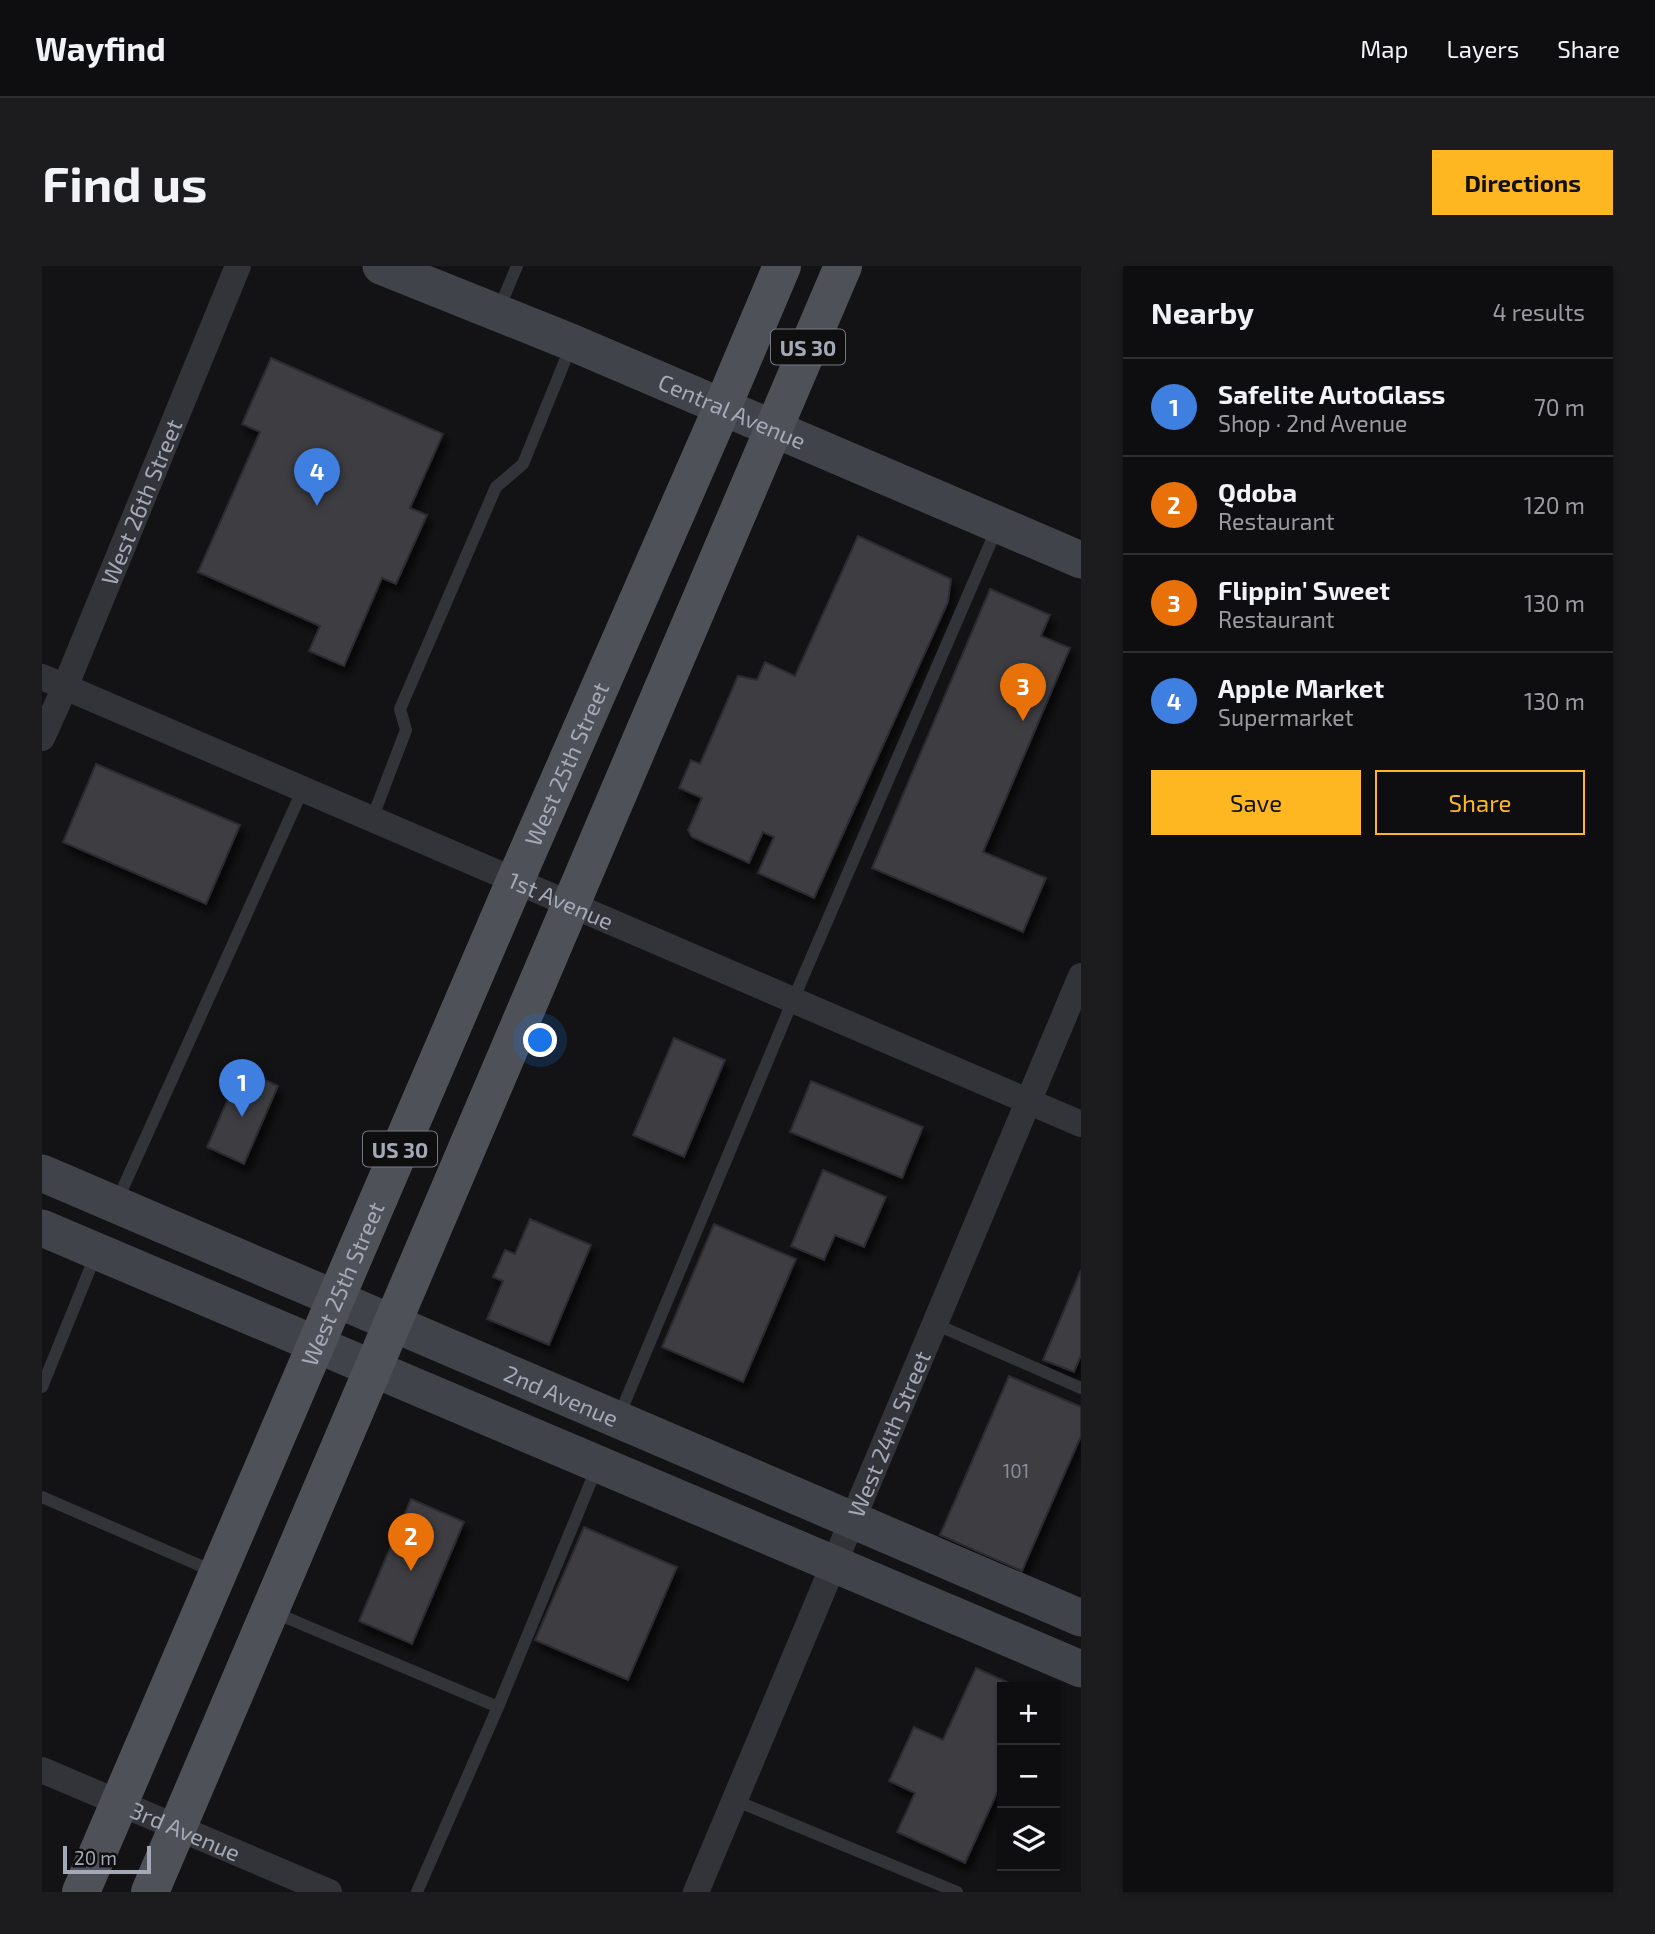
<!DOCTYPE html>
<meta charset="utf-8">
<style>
:root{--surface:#0e0e10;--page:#1c1c1e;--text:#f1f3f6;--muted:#9b9c9f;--line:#2e2e30;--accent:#ffb721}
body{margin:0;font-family:"Exo 2",sans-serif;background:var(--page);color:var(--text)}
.controls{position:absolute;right:21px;bottom:21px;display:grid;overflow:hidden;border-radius:0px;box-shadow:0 2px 5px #0004}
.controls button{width:63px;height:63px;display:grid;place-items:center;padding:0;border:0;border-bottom:2px solid var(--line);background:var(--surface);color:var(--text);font:35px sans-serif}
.scale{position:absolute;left:21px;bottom:18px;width:88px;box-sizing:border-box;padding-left:7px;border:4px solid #a3a9b6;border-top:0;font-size:19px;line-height:24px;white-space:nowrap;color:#a3a9b6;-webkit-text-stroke:5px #0e0e0f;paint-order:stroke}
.you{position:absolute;left:499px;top:775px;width:24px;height:24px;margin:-18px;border:5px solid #fff;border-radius:50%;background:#1a73e8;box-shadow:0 0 0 10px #1a73e833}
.badge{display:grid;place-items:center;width:46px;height:46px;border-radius:50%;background:var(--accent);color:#fff;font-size:23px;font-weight:700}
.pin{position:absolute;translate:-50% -58px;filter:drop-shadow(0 2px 4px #0008)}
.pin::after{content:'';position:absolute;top:37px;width:24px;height:21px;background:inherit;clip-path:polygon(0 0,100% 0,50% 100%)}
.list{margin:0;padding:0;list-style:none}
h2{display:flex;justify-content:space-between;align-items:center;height:91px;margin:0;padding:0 28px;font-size:30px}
h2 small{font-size:23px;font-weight:400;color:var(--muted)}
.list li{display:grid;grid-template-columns:46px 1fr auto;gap:21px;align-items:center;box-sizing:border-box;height:98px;padding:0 28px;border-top:2px solid var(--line)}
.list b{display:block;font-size:26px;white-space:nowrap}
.list p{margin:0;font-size:23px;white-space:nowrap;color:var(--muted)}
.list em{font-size:23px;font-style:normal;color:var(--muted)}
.actions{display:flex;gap:14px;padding:21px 28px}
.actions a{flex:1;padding:16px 0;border:2px solid var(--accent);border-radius:0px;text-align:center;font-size:24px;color:var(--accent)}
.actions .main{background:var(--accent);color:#111}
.icon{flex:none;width:38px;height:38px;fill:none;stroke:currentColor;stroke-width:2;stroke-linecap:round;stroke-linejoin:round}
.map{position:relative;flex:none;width:1039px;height:1626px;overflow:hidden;border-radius:0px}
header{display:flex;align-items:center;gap:42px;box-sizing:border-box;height:98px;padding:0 35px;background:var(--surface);border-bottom:2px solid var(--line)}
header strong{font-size:33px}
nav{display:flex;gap:38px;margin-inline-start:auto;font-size:24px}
.intro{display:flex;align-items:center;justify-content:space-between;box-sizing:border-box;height:168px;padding:0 42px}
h1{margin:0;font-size:49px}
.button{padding:18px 32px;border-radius:0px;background:var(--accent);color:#111;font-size:24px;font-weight:700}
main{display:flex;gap:42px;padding:0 42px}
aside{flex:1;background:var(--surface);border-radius:0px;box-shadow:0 2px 5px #0004}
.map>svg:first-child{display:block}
.building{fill:#3c3d42;stroke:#2d2c31;stroke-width:2;filter:url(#shadow)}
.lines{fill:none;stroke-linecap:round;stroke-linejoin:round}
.lane{stroke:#33343a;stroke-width:12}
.street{stroke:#33343a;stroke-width:26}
.secondary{stroke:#41434a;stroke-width:37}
.primary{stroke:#4f5159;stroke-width:38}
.labels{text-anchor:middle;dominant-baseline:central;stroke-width:5;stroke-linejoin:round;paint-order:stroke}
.number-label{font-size:19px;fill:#898e99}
.shield{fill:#0e0e0f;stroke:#767a84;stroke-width:2}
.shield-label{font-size:21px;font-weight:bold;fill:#a3a9b6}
.street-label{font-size:23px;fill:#a3a9b6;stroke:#0e0e0f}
</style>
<header>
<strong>Wayfind</strong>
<nav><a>Map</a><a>Layers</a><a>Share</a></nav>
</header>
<div class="intro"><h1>Find us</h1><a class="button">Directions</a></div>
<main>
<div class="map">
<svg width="1039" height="1626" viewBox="0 0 1039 1626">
<defs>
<filter id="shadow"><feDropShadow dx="4.5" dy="8" stdDeviation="3.5" flood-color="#0009"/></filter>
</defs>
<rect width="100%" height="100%" fill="#131315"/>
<path class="building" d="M229,92L401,168L368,242L385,249L354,318L340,312L302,400L267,385L278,360L156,306L218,166L200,158Z
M816,270L909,313L906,336L772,632L716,607L732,571L721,566L707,597L650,571L646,564L660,532L637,522L649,494L658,498L696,410L715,414L723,396L753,410Z
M948,323L1008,349L999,370L1028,382L941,586L1004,612L981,666L830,602Z
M54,498L198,559L164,638L21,576Z
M632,772L683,794L642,891L591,869Z
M199,803L236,820L202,898L165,881Z
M769,815L881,861L860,912L748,866Z
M781,904L844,931L822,981L793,969L782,994L749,980Z
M488,953L549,979L507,1079L445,1053L461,1015L451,1011L463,984L473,988Z
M672,958L754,993L701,1116L620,1081Z
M1039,1004V1089L1032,1106L1001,1094Z
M967,1110L1039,1141V1170L980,1305L898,1269Z
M369,1233L422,1256L370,1378L317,1355Z
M542,1261L635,1301L586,1414L493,1374Z
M934,1402L976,1421H960V1516L923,1597L855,1566L873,1527L847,1515L872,1461L901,1474Z"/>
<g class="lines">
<path class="lane" d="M456,45L475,0
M330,553L364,464L358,443L454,221L481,198L529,80
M75,935L261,523
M893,1058L1039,1122
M0,1121L54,988
M577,1150L751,734L955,262
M0,1231L173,1306
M231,1346L456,1441
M692,1534L915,1626
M375,1626L456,1441L555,1201"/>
<g class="street">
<path id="s1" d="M0,411L1039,858"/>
<path id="s2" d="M0,472L23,421L196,0"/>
<path id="s3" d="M0,1504L287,1626"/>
<path id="s4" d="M654,1626L1039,710"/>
</g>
<g class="secondary">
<path id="s5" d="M339,0L531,77L1039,294"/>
<path id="s6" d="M0,907L1039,1352"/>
<path d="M0,962L1039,1403"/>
</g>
<g class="primary">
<path id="s7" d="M39,1626L473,615L680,142L740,0"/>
<path d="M108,1626L801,0"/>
</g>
</g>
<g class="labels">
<g class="number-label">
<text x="974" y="1204">101</text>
</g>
<g class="shield">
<rect x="729" y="63.5" width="74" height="35" rx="5"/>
<rect x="321" y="865.5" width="74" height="35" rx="5"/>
</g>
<g class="shield-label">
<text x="766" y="81">US 30</text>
<text x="358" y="883">US 30</text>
</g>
<g class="street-label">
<text stroke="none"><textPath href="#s5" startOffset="380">Central Avenue</textPath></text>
<text stroke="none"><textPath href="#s2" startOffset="256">West 26th Street</textPath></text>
<text stroke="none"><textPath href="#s7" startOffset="1228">West 25th Street</textPath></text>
<text stroke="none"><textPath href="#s1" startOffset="565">1st Avenue</textPath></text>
<text stroke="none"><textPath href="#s7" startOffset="662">West 25th Street</textPath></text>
<text stroke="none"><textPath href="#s6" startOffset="565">2nd Avenue</textPath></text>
<text stroke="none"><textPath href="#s4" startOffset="497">West 24th Street</textPath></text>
<text stroke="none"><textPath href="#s3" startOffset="156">3rd Avenue</textPath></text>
</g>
</g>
</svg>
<div class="controls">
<button>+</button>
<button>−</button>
<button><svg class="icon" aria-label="layers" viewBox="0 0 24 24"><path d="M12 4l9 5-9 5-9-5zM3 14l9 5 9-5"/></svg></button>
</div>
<div class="scale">20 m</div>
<div class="you"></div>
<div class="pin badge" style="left:200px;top:851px;background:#3f7fe0">1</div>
<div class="pin badge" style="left:369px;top:1305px;background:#e8710a">2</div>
<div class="pin badge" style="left:981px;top:455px;background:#e8710a">3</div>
<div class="pin badge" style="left:275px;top:240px;background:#3f7fe0">4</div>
</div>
<aside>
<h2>Nearby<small>4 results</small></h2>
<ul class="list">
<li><span class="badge" style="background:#3f7fe0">1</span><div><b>Safelite AutoGlass</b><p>Shop · 2nd Avenue</p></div><em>70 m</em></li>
<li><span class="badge" style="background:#e8710a">2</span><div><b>Qdoba</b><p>Restaurant</p></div><em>120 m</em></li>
<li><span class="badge" style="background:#e8710a">3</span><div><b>Flippin' Sweet</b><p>Restaurant</p></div><em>130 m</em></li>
<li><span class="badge" style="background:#3f7fe0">4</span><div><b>Apple Market</b><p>Supermarket</p></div><em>130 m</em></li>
</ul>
<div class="actions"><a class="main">Save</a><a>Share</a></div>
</aside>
</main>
